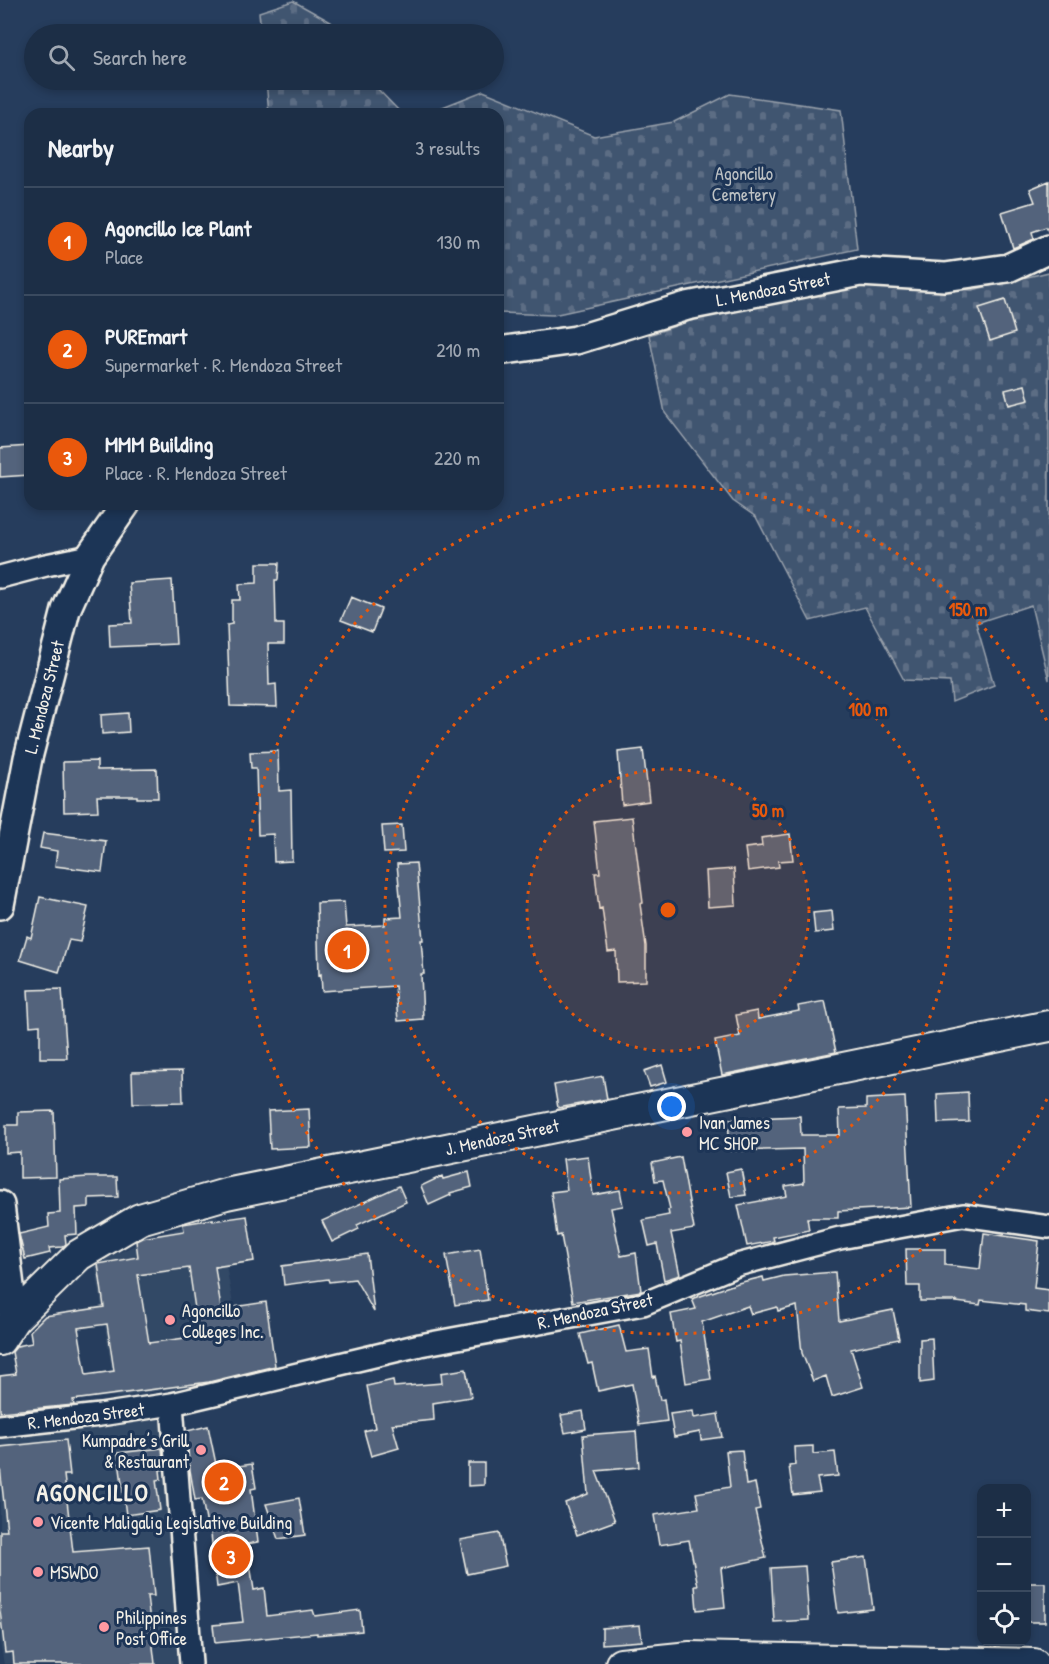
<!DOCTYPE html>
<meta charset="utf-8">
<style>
:root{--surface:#1c2e46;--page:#293a51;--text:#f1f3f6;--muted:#a0a8b3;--line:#3a4a5f;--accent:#ea580c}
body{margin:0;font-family:"Patrick Hand",sans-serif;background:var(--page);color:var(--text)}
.controls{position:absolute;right:18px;bottom:18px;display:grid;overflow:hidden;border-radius:12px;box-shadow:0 3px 9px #0003}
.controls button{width:54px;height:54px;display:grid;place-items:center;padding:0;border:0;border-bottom:2px solid var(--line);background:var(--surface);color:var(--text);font:30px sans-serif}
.you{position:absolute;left:672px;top:1107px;width:21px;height:21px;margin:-15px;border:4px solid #fff;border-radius:50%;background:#1a73e8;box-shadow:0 0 0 9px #1a73e833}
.badge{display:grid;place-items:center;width:39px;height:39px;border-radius:50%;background:var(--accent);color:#fff;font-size:20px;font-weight:700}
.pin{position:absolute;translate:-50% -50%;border:3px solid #fff;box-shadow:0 2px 6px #0006}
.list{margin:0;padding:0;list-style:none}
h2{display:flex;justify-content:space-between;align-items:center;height:78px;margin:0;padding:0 24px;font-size:26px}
h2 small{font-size:20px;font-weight:400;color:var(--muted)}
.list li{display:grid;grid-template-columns:39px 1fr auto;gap:18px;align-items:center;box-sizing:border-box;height:108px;padding:0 24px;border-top:2px solid var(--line)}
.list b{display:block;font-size:22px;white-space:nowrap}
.list p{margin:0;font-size:20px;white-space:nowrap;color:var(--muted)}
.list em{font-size:20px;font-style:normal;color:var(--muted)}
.icon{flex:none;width:33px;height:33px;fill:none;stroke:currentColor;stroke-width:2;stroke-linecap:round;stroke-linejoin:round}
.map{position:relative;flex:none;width:1049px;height:1664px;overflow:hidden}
.search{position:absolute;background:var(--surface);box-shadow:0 3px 9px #0003;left:24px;top:24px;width:480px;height:66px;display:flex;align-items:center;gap:15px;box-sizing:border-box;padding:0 21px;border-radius:33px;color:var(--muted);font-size:22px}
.panel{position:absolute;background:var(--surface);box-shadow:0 3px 9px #0003;left:24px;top:108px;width:480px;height:402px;border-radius:18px}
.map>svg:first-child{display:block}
.built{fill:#334966}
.cemetery{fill:url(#cemetery-stones);stroke:#9aa2ac;stroke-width:1.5}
.building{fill:#52647b;stroke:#f4f1e8;stroke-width:1.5;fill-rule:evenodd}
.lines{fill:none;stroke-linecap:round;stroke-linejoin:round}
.minor-casing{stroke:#f4f1e8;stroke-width:26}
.tertiary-casing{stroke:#f4f1e8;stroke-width:32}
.secondary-casing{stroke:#f4f1e8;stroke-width:34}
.minor{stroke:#1d3557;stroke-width:21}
.tertiary{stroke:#1d3557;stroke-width:27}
.secondary{stroke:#1d3557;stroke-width:30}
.ring{fill:none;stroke:#e8590c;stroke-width:3;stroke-dasharray:3 6}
.poi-dot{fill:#ff9aa2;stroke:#1d3557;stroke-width:2}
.labels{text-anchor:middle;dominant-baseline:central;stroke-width:6;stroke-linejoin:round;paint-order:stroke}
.park-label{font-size:18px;fill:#bec2c4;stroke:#1d3557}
.street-label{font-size:18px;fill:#f4f1e8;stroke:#1d3557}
.poi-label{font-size:18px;fill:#f4f1e8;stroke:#1d3557;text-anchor:start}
.district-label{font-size:24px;font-weight:bold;letter-spacing:1.5px;fill:#f4f1e8;stroke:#1d3557}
.centre{fill:#e8590c;stroke:#1d3557;stroke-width:3}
.ring-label{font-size:18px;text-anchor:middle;font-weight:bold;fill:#e8590c;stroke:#1d3557;stroke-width:6;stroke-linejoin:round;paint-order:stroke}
</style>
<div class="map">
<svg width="1049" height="1664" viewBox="0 0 1049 1664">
<defs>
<pattern id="cemetery-stones" width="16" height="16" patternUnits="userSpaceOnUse" patternTransform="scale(1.5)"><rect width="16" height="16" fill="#40546f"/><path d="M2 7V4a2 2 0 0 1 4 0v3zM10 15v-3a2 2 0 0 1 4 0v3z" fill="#5c6d84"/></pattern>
</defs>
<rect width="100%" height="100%" fill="#263d5d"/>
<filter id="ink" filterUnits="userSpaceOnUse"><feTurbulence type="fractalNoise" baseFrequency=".0167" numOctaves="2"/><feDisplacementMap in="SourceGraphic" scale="12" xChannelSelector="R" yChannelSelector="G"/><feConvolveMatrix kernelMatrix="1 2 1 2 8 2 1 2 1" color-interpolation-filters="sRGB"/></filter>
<g filter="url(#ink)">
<path class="built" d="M217,1215L246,1376L116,1398L95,1264L150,1238Z
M170,1417L181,1664H4L0,1642V1438Z"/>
<path class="cemetery" d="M293,1L331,22L339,34H261L259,12Z
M266,80H369L402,114H269Z
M483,91L594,136L674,122L730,94L841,110L857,249L553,315L498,313V114H425Z
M1049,272V680L1031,605L976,623L994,685L952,702L950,682L904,680L865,607L810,621L756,517L733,501L665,413L649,335L719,311L867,285L972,290Z"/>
<path class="building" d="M1049,181V233L1046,227L1032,232L1034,239L1013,248L1002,212L1035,202L1030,189Z
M1005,300L1015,333L990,341L979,308Z
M1025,385L1029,400L1009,405L1005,390Z
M30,446V475L0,477V448Z
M257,563H279L278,580H275L276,624H284V644H268L269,685L276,684L277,707L230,706L227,625L232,624V600H240L239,584L257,583Z
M172,580L176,644L110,647L109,624L132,623L129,583Z
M351,597L381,609L372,632L341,620Z
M128,713L129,732L102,734L101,715Z
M643,749L649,801L622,805L618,752Z
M278,751L279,791L291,790L292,861L274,862L273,834L258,835L256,768H251L250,752Z
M97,761V770L157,769L158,798H137V796H97L98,811L64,812L63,762Z
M632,817L643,903L640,904L646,946V981L617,982L616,951L608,952L602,908L599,909L595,873H600L594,821Z
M402,825L404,852L384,853L382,826Z
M43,833L106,841L102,872L55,866L57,851L40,848Z
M790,834L793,860L778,861L779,867L748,871L745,848L762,846L761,838Z
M416,863L423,940H421L424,974H421L423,1019L398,1021L395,986L322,991L321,974L319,975L317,903L344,902L346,927L385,925V918L402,917L397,864Z
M734,869L736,905L708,907L706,871Z
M40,897L88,907L80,942L69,940L59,972L20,960L27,936L31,938Z
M832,911L834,931L815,933L813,913Z
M62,989L67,1058H40V1025L30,1026L28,990Z
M825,1001L836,1052L722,1075L715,1041L740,1036L736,1015L757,1011L758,1019L799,1011L798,1006Z
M662,1065L667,1082L650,1087L644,1071Z
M182,1071L183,1102L133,1103L132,1072Z
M603,1076L607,1099L558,1108L554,1085Z
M968,1092L969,1122L938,1123L937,1094Z
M905,1097L911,1207L838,1211V1218H807L809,1230L773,1237L774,1241L747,1246L738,1205L787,1196L785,1186L804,1183L803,1149L730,1151L728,1119L800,1116L801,1135H840L839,1109L866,1108V1099Z
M309,1109L311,1147L270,1149L268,1111Z
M54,1111L56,1177L20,1178V1152L6,1153V1125H18V1112Z
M588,1156L593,1195L620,1190L623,1206L611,1208L621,1256L636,1253L641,1291L573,1302L561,1235L557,1236L551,1192L567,1190L563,1159Z
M681,1157L694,1229L671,1233L680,1275L664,1280L657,1244L649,1246L643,1220L669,1215L668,1210L670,1209L663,1180L655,1181L652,1163Z
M741,1169L746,1195L731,1197L726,1172Z
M469,1172L472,1187L450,1193L451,1195L429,1205L421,1186L442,1176L443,1179Z
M88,1177H117L118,1197L89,1198V1207L76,1208L77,1234L65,1235L66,1244L62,1247L49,1248L50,1253L25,1259L19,1234L49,1227L48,1214L60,1213L59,1179Z
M399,1186L406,1202L357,1225L359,1229L332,1242L322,1221Z
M247,1216L254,1261L215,1267L221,1309L266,1302L275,1366L209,1382L73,1400L74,1405L0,1412V1376L16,1374L12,1352L17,1346L32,1343L30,1331L45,1316L104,1307L98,1264L138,1257L136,1241L142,1238L184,1231L183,1224L213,1219V1221ZM189,1268L199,1336L149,1343L138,1275ZM107,1324L114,1371L86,1375L78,1328Z
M984,1233L1039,1241L1034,1288L1049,1290V1314L1025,1311V1305L981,1300L980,1305L956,1302L957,1301H920V1286H907L906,1249H945V1265L980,1269Z
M480,1249L488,1300L455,1305L446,1255Z
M367,1254L374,1312L355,1279L329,1282L328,1279L284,1285L282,1266Z
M835,1272L839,1321L893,1310L899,1339L851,1349L863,1387L832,1397L826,1376L813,1381L802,1353L797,1306L778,1311L777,1307L751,1314L748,1306L702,1322L711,1379L686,1383L680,1341L676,1342L671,1314L696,1309L692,1299L738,1283L763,1277L764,1281L784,1276Z
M619,1325L626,1352L649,1349L653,1377L655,1376L660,1400L664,1399L667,1421L639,1425L632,1384L598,1391L592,1363L588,1364L580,1334Z
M932,1338L934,1381L920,1383V1339Z
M466,1369L471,1397L433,1403L434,1420L392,1424L399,1448L371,1456L364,1431L375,1428L367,1386L393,1380L394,1387L442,1383L441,1373Z
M583,1411L586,1429L565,1433L561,1415Z
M693,1411L694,1418L718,1414L722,1437L701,1440L700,1432L674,1437L670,1414Z
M208,1426L217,1469L252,1464L256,1488L251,1489L258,1542L247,1544L254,1590L264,1588L267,1616L313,1610L315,1616L360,1610L362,1631L317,1635V1633L215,1643L213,1625L243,1622L238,1583L217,1587L210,1525L207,1526L202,1499L195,1500L189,1464L187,1431Z
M636,1431L639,1467L596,1471L615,1521L577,1535L565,1503L588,1494L583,1435Z
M66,1440L70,1475H64L73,1552L149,1546L154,1596H147L155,1664H14L13,1652L5,1653L0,1610V1531H7L0,1467V1447Z
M813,1446V1454L835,1452L838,1476L817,1478L820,1492L793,1495L789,1466L795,1465L794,1447Z
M162,1448L164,1469L160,1470L161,1479L156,1480L160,1510L126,1515L118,1453Z
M742,1450L746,1485L755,1483L760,1509L755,1510L766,1558L721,1568L725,1607L697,1610L695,1586H698L689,1540L659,1545L654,1515L699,1508L696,1493L730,1487L726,1451Z
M468,1463H484V1485L468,1486Z
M299,1498L305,1535L278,1539L266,1504Z
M499,1533L506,1566L467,1574L460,1540Z
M866,1557L873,1609L838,1613L831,1562Z
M805,1566L809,1620L774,1622L771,1568Z
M1026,1583H1045V1622H1026Z
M640,1625L642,1641L602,1644V1628Z"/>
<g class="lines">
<defs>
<path id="minor" d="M0,577L46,565L90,556
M172,1404L191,1664
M0,1426L100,1415L172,1404L420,1345L643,1304L737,1265L840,1238L963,1215L1049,1227"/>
<path id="tertiary" d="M498,351L576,340L687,306L860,272L945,277L1008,268L1049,249
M0,905L28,758L66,610L90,556L126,504
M0,1205L14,1319"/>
<path id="secondary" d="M0,1340L14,1319L79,1255L140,1219L226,1194L1049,1026
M621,1664L690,1657L1034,1664"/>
</defs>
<use href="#minor" class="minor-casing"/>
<use href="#tertiary" class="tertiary-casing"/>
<use href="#secondary" class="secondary-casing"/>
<use href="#minor" class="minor"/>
<use href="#tertiary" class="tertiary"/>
<use href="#secondary" class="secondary"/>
</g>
</g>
<circle cx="668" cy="910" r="141" fill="#e8590c" fill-opacity=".12"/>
<g class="ring">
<circle cx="668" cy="910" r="141"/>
<circle cx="668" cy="910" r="283"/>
<path d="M1047 1099A424 424 0 1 1 1047 721"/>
</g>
<g class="poi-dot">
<circle cx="687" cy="1132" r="6"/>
<circle cx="170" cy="1320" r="6"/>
<circle cx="201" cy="1450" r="6"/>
<circle cx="38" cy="1522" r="6"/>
<circle cx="38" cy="1572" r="6"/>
<circle cx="104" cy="1627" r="6"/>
</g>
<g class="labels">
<g class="park-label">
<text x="744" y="173">Agoncillo<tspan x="744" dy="21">Cemetery</tspan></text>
</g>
<g class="street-label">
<text transform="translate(773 289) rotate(-11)">L. Mendoza Street</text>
<text transform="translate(44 697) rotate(-76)">L. Mendoza Street</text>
<text transform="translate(502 1137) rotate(-12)">J. Mendoza Street</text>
<text transform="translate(595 1311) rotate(-12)">R. Mendoza Street</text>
<text transform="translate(86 1416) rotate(-7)">R. Mendoza Street</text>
</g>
<g class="poi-label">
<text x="699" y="1122">Ivan James<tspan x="699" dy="21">MC SHOP</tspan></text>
<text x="182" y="1310">Agoncillo<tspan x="182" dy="21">Colleges Inc.</tspan></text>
<text x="189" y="1440" text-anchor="end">Kumpadre’s Grill<tspan x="189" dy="21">&amp; Restaurant</tspan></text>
<text x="50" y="1522">Vicente Maligalig Legislative Building</text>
<text x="50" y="1572">MSWDO</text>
<text x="116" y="1617">Philippines<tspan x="116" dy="21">Post Office</tspan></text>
</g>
<g class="district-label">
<text x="93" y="1492">AGONCILLO</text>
</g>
</g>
<circle cx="668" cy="910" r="9" class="centre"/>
<g class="ring-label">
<text x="968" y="616">150 m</text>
<text x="868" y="716">100 m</text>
<text x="768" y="817">50 m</text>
</g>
</svg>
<div class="controls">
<button>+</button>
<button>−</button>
<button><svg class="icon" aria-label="locate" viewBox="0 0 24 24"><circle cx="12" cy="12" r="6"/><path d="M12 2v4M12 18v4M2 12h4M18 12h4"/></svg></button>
</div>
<div class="you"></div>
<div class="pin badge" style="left:347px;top:950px">1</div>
<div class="pin badge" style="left:224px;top:1482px">2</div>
<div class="pin badge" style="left:231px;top:1556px">3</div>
<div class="search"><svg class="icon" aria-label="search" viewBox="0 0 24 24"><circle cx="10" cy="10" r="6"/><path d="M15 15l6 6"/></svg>Search here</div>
<section class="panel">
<h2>Nearby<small>3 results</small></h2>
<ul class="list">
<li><span class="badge">1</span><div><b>Agoncillo Ice Plant</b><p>Place</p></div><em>130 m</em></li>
<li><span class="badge">2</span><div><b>PUREmart</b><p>Supermarket · R. Mendoza Street</p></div><em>210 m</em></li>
<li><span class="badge">3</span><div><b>MMM Building</b><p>Place · R. Mendoza Street</p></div><em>220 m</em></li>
</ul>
</section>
</div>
